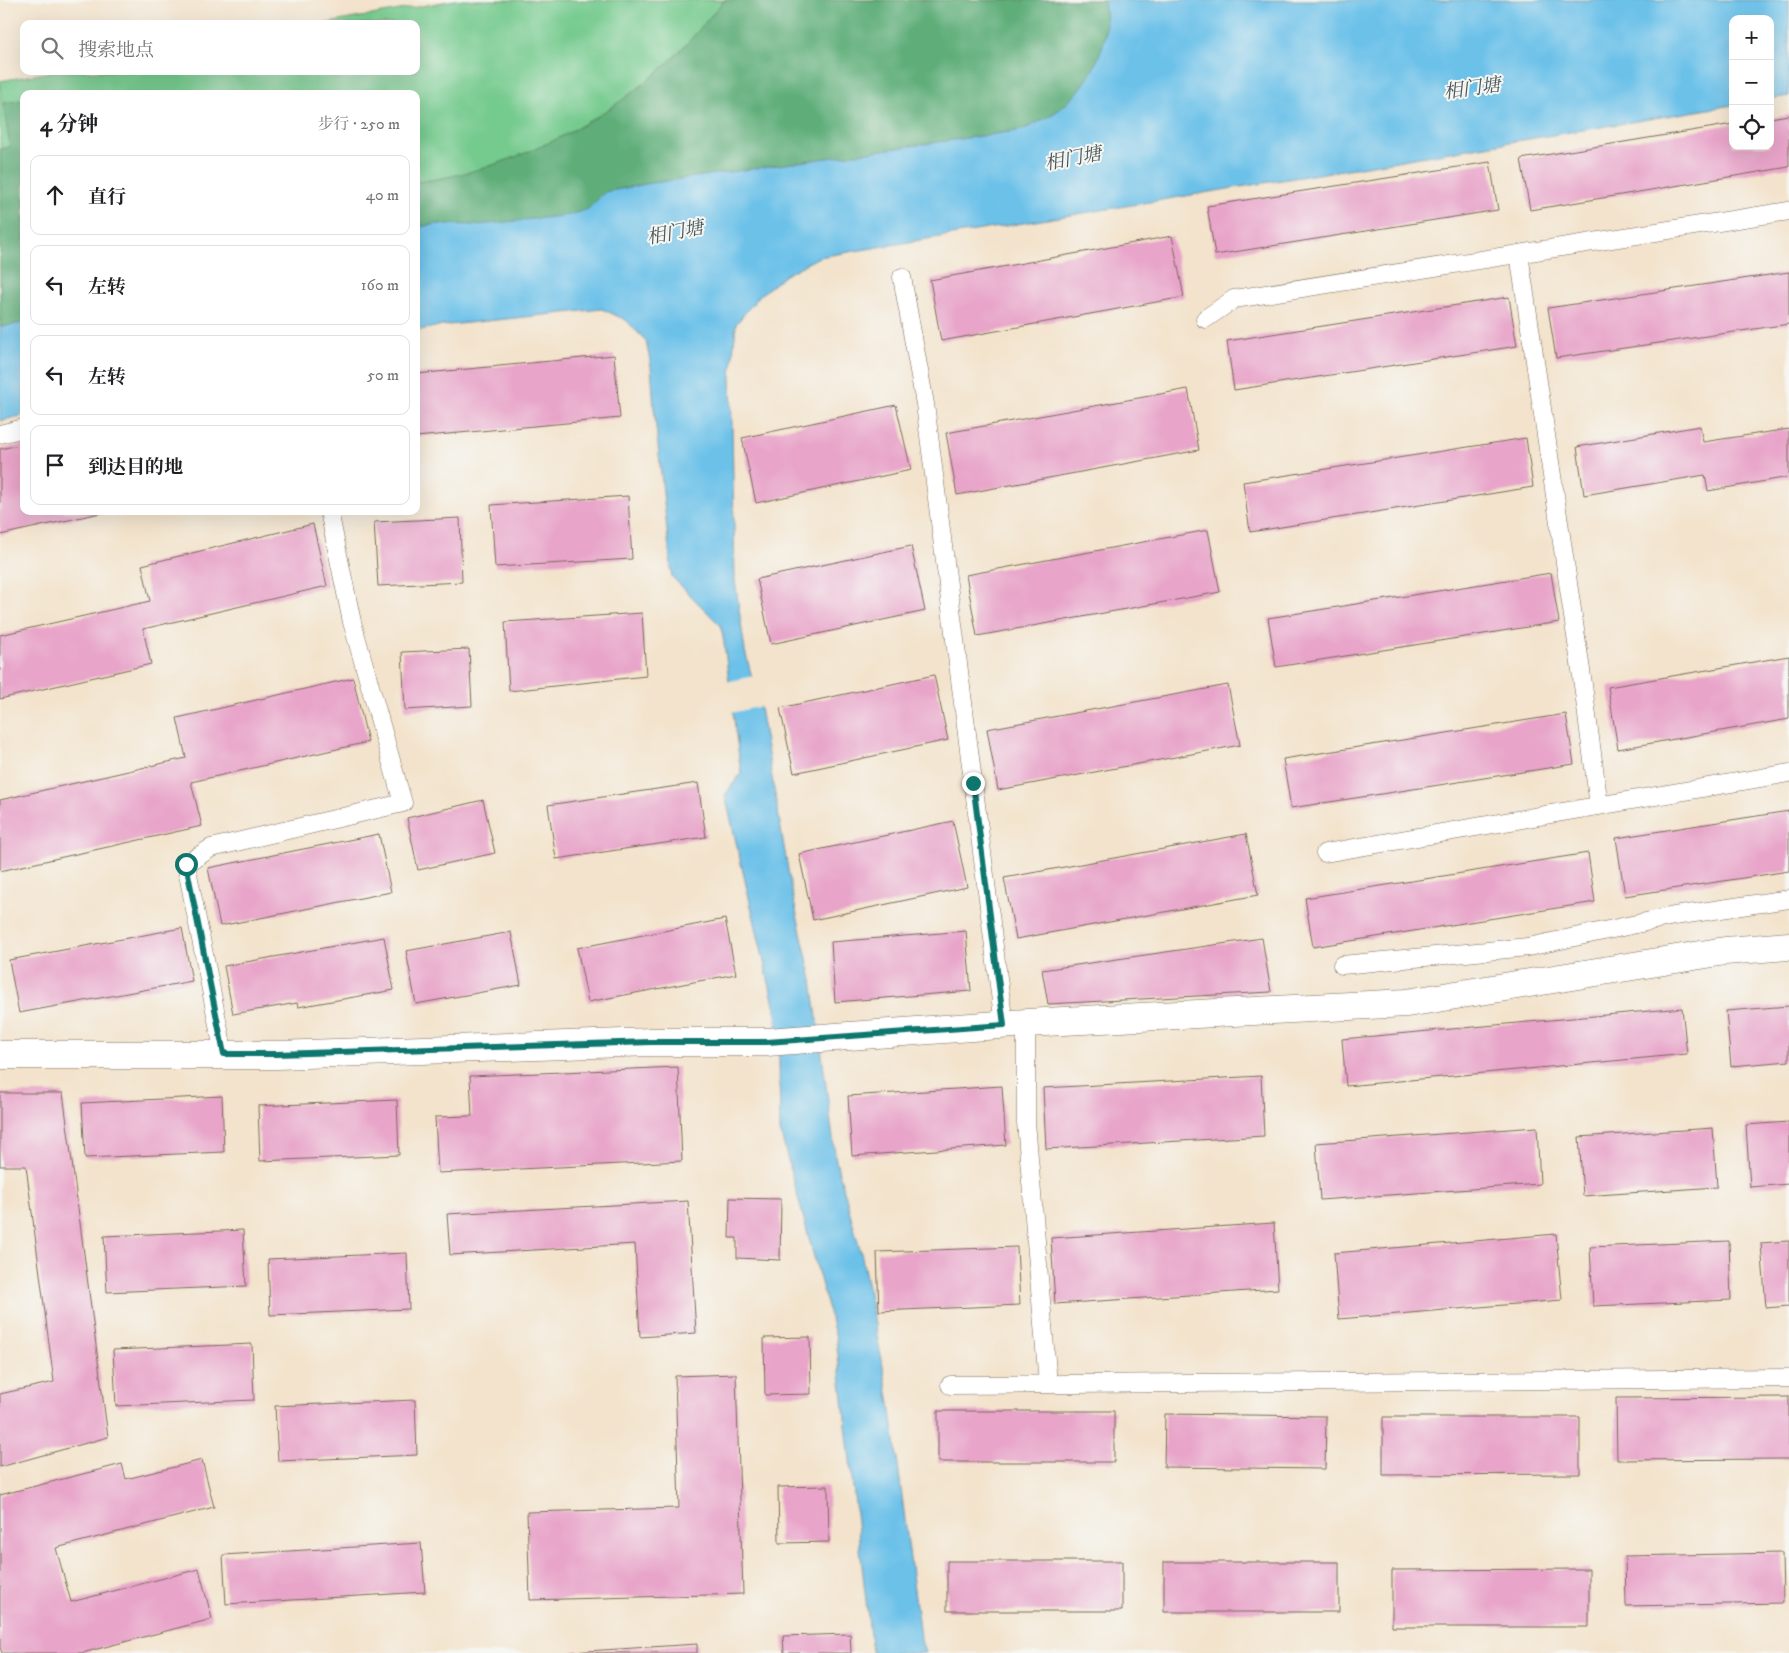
<!DOCTYPE html>
<html lang="zh">
<meta charset="utf-8">
<style>
:root{--surface:#fff;--page:#f2f2f2;--text:#202124;--muted:#757577;--line:#e0e0e0}
body{margin:0;font-family:"IM FELL DW Pica","Noto Serif SC",serif;background:var(--page);color:var(--text)}
.controls{position:absolute;right:15px;top:15px;display:grid;overflow:hidden;border-radius:10px;box-shadow:0 5px 20px #0002}
.controls button{width:45px;height:45px;display:grid;place-items:center;padding:0;border:0;border-bottom:1px solid var(--line);background:var(--surface);color:var(--text);font:25px sans-serif}
.stop{position:absolute;width:15px;height:15px;margin:-11px;border:4px solid #0f766e;border-radius:50%;background:#fff}
.stop.end{background:#0f766e;border-color:#fff;box-shadow:0 1px 5px #0008}
.list{margin:0;padding:0;list-style:none}
h2{display:flex;justify-content:space-between;align-items:center;height:65px;margin:0;padding:0 20px;font-size:21px}
h2 small{font-size:16px;font-weight:400;color:var(--muted)}
.list li{display:grid;grid-template-columns:32px 1fr auto;gap:15px;align-items:center;box-sizing:border-box;height:80px;margin:0 10px 10px;padding:0 10px;border:1px solid var(--line);border-radius:10px}
.list b{display:block;font-size:19px;white-space:nowrap}
.list em{font-size:16px;font-style:normal;color:var(--muted)}
.icon{flex:none;width:28px;height:28px;fill:none;stroke:currentColor;stroke-width:2;stroke-linecap:round;stroke-linejoin:round}
.map{position:relative;flex:none;width:1789px;height:1653px;overflow:hidden}
.search{position:absolute;background:var(--surface);box-shadow:0 5px 20px #0002;left:20px;top:20px;width:400px;height:55px;display:flex;align-items:center;gap:12px;box-sizing:border-box;padding:0 18px;border-radius:10px;color:var(--muted);font-size:19px}
.panel{position:absolute;background:var(--surface);box-shadow:0 5px 20px #0002;left:20px;top:90px;width:400px;height:425px;border-radius:10px}
.map>svg:first-child{display:block}
.green{fill:#74ca8e;stroke:#587a56}
.forest{fill:#5fae79;stroke:#4d6c4c}
.water{fill:#6cc1e9;stroke:#547684}
.pier{fill:#f3e3cc}
.building{fill:#e8a4c9}
.lines{fill:none;stroke-linecap:round;stroke-linejoin:round}
.lane-casing{stroke:#7b6b5b;stroke-width:19}
.street-casing{stroke:#7b6b5b;stroke-width:29}
.lane{stroke:#fff;stroke-width:18}
.street{stroke:#fff;stroke-width:28}
.route{stroke:#0f766e;stroke-width:6}
.labels{text-anchor:middle;dominant-baseline:central;stroke-width:4;stroke-linejoin:round;paint-order:stroke}
.water-label{font-size:19px;font-style:italic;fill:#4a575b;stroke:#f6f6f2}
</style>
<div class="map">
<svg width="1789" height="1653" viewBox="0 0 1789 1653">
<rect width="100%" height="100%" fill="#f6f6f2"/>
<filter id="ink" filterUnits="userSpaceOnUse"><feTurbulence type="fractalNoise" baseFrequency=".02" numOctaves="2"/><feDisplacementMap in="SourceGraphic" scale="10" xChannelSelector="R" yChannelSelector="G"/><feConvolveMatrix kernelMatrix="1 2 1 2 8 2 1 2 1" color-interpolation-filters="sRGB"/></filter>
<filter id="wash" filterUnits="userSpaceOnUse"><feTurbulence type="fractalNoise" baseFrequency=".0096" numOctaves="4" result="noise"/><feDisplacementMap in="SourceGraphic" scale="20" xChannelSelector="R" yChannelSelector="G"/><feGaussianBlur stdDeviation="1.12" result="paint"/><feColorMatrix in="noise" values="0 0 0 0 0 0 0 0 0 0 0 0 0 0 0 0 0 1.4 0 .05"/><feComposite in="paint" operator="in"/></filter>
<g filter="url(#wash)">
<rect width="100%" height="100%" fill="#f3e3cc"/>
<path class="green" d="M455,0H1104L439,224L416,227V94H24V323L0,327V81L56,71H416V24H322Z"/>
<path class="forest" d="M724,0H1104C1105,10 1107,24 1105,35C1101,59 1085,88 1066,104C1054,115 1038,122 1023,130L646,184L605,192L588,209L570,215L479,225L439,224L416,227V182C499,172 581,134 646,82C676,58 700,29 724,0Z
M24,100V323L0,327V149L10,147L3,103Z"/>
<path class="water" d="M1104,0H1789V96L1770,99V19H1733V105L819,257L785,275L759,296L736,324L731,377L735,581L745,651L760,708L792,893L812,980L836,1161L862,1257L890,1403L920,1637L925,1653H872L836,1338L780,1131L779,1061L776,1013L725,795L741,773L724,643L721,626L672,577L654,408L651,366L646,341L626,320L602,309L439,326L416,331V227L439,224L479,225L570,215L588,209L605,192L646,184L1023,130C1038,122 1054,115 1066,104C1085,88 1101,59 1105,35C1107,24 1105,10 1104,0Z
M24,323V415L0,421V327Z"/>
<path class="pier" d="M754,676L762,706L731,713L726,682Z"/>
<g id="blocks">
<path class="building" d="M1789,115V167L1530,210L1521,159L1733,124V146H1770V118Z
M1490,162L1498,210L1215,255L1207,206Z
M1172,236L1184,297L941,341L930,280Z
M1789,272V324L1556,358L1548,308Z
M1509,297L1517,346L1234,390L1227,341Z
M614,355L620,418L416,437V374Z
M1188,389L1199,450L957,495L946,433Z
M896,405L911,470L756,503L742,438Z
M1700,426L1703,442L1789,429V477L1708,491L1705,475L1584,495L1577,447Z
M1526,438L1533,487L1250,532L1243,482Z
M24,444V511L105,512L0,535V449Z
M628,496L632,559L495,567L491,505Z
M460,518L462,582L378,586L374,522Z
M313,524L327,586L143,629L151,664L0,699V635L150,601L142,565Z
M1208,530L1220,592L977,636L966,575Z
M911,546L925,611L771,644L757,579Z
M1551,573L1559,622L1276,667L1268,618Z
M642,613L646,676L509,691L505,622Z
M469,649L472,706L405,710L402,652Z
M1789,656V719L1618,749L1608,687Z
M934,675L948,740L794,773L780,708Z
M353,678L368,742L191,782L202,826L0,871V800L186,758L177,718Z
M1228,685L1240,745L998,790L987,729Z
M1566,714L1574,764L1291,808L1283,759Z
M698,783L706,837L556,859L548,805Z
M483,800L495,853L418,870L407,818Z
M1789,811V871L1625,896L1616,838Z
M953,821L967,887L813,920L799,854Z
M379,834L391,892L220,926L208,868Z
M1246,834L1258,895L1016,939L1004,878Z
M1588,853L1595,902L1313,947L1305,898Z
M725,919L736,974L588,1002L577,948Z
M182,928L192,981L19,1013L9,960Z
M966,931L971,991L835,1002L831,942Z
M511,932L521,985L416,1004L406,951Z
M384,937L394,990L298,1007L297,1003L233,1014L224,966Z
M1262,938L1271,992L1048,1004L1042,970Z
M1789,1006V1061L1731,1066L1726,1011Z
M1682,1008L1687,1054L1346,1086L1342,1039Z
M678,1067L682,1161L438,1173L435,1117L472,1116L470,1076Z
M1261,1076L1264,1136L1046,1149L1043,1088Z
M1002,1086L1006,1145L852,1156L848,1096Z
M0,1093H63L108,1437L0,1467V1394L54,1382L26,1166H0Z
M222,1096L224,1152L85,1158L82,1103Z
M397,1100L399,1155L260,1161L258,1106Z
M1789,1122V1184L1750,1187L1746,1125Z
M1537,1127L1540,1184L1320,1200L1316,1143Z
M1713,1128L1717,1187L1583,1196L1579,1137Z
M730,1198L781,1199L780,1260L737,1258V1238H729Z
M688,1201L696,1333L640,1337L635,1244L450,1255L447,1214Z
M1274,1223L1278,1289L1055,1304L1051,1238Z
M243,1230L246,1286L107,1292L104,1236Z
M1556,1234L1562,1300L1339,1319L1334,1253Z
M1729,1241L1731,1300L1593,1306L1590,1247Z
M1789,1241V1306L1766,1308L1761,1243Z
M1017,1247L1020,1305L879,1311L877,1252Z
M407,1253L409,1309L270,1315L268,1259Z
M810,1337L811,1394L765,1395L764,1338Z
M252,1344L254,1400L116,1406L113,1350Z
M736,1374L743,1594L530,1600L527,1512L679,1508L675,1376Z
M1789,1397V1459L1617,1460L1616,1398Z
M415,1400L417,1455L278,1461L275,1406Z
M938,1411H1114V1462H938Z
M1165,1414L1326,1416L1325,1469L1164,1467Z
M1383,1417H1580V1474L1383,1475Z
M202,1460L214,1507L56,1548L71,1602L199,1569L212,1619L82,1653H2L0,1647V1495L122,1464L126,1479Z
M828,1486L829,1542L779,1543L778,1487Z
M421,1543L425,1592L226,1604L223,1555Z
M1782,1553L1783,1603L1626,1606L1625,1556Z
M947,1561H1122V1611H947Z
M1164,1562H1339V1612H1164Z
M1589,1569V1627H1392V1570Z
M850,1634L851,1653H784L783,1636Z
M697,1644V1653H571V1652Z"/>
</g>
</g>
<g filter="url(#ink)">
<use href="#blocks" fill-opacity="0" stroke="#7b6b5b" stroke-width="1"/>
<g class="lines">
<defs>
<path id="lane" d="M1519,254L1581,670L1599,806
M902,277L925,404L1004,1025
M1205,319L1234,299L1789,211
M0,434L24,428
M1325,853L1789,773
M1342,965L1528,947L1674,916L1789,899
M1026,1023V1122L1048,1384
M224,1055L186,864L211,848L403,803L352,622L329,511
M950,1385L1789,1378"/>
<path id="street" d="M0,1055H277L651,1042H767L1026,1023L1407,1003L1725,951L1789,946"/>
</defs>
<use href="#lane" class="lane-casing"/>
<use href="#street" class="street-casing"/>
<use href="#lane" class="lane"/>
<use href="#street" class="street"/>
</g>
</g>
<g class="lines" filter="url(#ink)">
<path class="route" d="M186,864L224,1054H277L651,1042H767L1004,1025L973,783"/>
</g>
<g class="labels">
<g class="water-label">
<text transform="translate(1472 89) rotate(-8)">相门塘</text>
<text transform="translate(1073 159) rotate(-11)">相门塘</text>
<text transform="translate(675 233) rotate(-11)">相门塘</text>
</g>
</g>
</svg>
<div class="controls">
<button>+</button>
<button>−</button>
<button><svg class="icon" aria-label="locate" viewBox="0 0 24 24"><circle cx="12" cy="12" r="6"/><path d="M12 2v4M12 18v4M2 12h4M18 12h4"/></svg></button>
</div>
<div class="stop" style="left:186px;top:864px"></div>
<div class="stop end" style="left:973px;top:783px"></div>
<div class="search"><svg class="icon" aria-label="search" viewBox="0 0 24 24"><circle cx="10" cy="10" r="6"/><path d="M15 15l6 6"/></svg>搜索地点</div>
<section class="panel">
<h2>4 分钟<small>步行 · 250 m</small></h2>
<ul class="list">
<li><svg class="icon" aria-label="ahead" viewBox="0 0 24 24"><path d="M12 20V5M6 11l6-6 6 6"/></svg><div><b>直行</b></div><em>40 m</em></li>
<li><svg class="icon" aria-label="left" viewBox="0 0 24 24"><path d="M17 20v-9H6M10 6l-5 5 5 5"/></svg><div><b>左转</b></div><em>160 m</em></li>
<li><svg class="icon" aria-label="left" viewBox="0 0 24 24"><path d="M17 20v-9H6M10 6l-5 5 5 5"/></svg><div><b>左转</b></div><em>50 m</em></li>
<li><svg class="icon" aria-label="arrive" viewBox="0 0 24 24"><path d="M6 21V4h12l-3 4 3 4H6"/></svg><div><b>到达目的地</b></div></li>
</ul>
</section>
</div>
